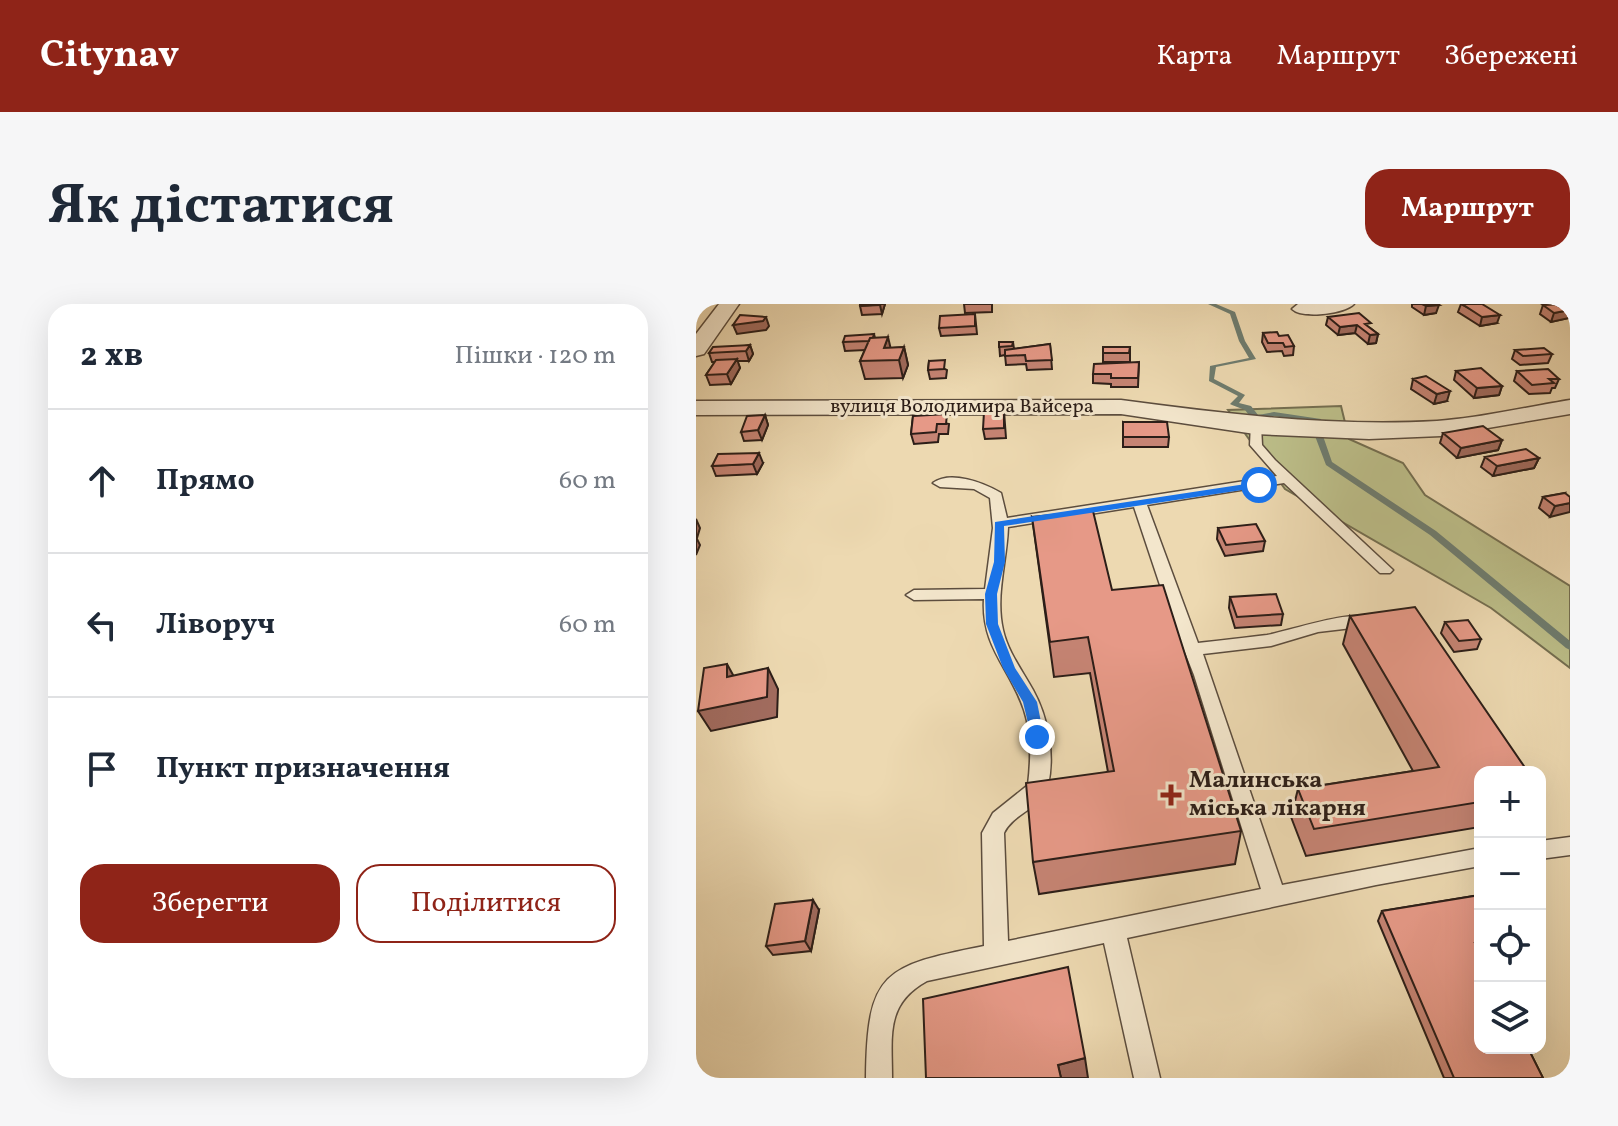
<!DOCTYPE html>
<html lang="uk">
<meta charset="utf-8">
<style>
:root{--surface:#fff;--page:#f6f6f7;--text:#1f2937;--muted:#747a83;--line:#e0e1e3;--accent:#8f2418}
body{margin:0;font-family:Vollkorn,serif;background:var(--page);color:var(--text)}
.controls{position:absolute;right:24px;bottom:24px;display:grid;overflow:hidden;border-radius:16px;box-shadow:0 8px 32px #0002}
.controls button{width:72px;height:72px;display:grid;place-items:center;padding:0;border:0;border-bottom:2px solid var(--line);background:var(--surface);color:var(--text);font:40px sans-serif}
.stop{position:absolute;width:24px;height:24px;margin:-18px;border:6px solid #1a73e8;border-radius:50%;background:#fff}
.stop.end{background:#1a73e8;border-color:#fff;box-shadow:0 2px 8px #0008}
.list{margin:0;padding:0;list-style:none}
h2{display:flex;justify-content:space-between;align-items:center;height:104px;margin:0;padding:0 32px;font-size:34px}
h2 small{font-size:26px;font-weight:400;color:var(--muted)}
.list li{display:grid;grid-template-columns:52px 1fr auto;gap:24px;align-items:center;box-sizing:border-box;height:144px;padding:0 32px;border-top:2px solid var(--line)}
.list b{display:block;font-size:30px;white-space:nowrap}
.list em{font-size:26px;font-style:normal;color:var(--muted)}
.actions{display:flex;gap:16px;padding:24px 32px}
.actions a{flex:1;padding:18px 0;border:2px solid var(--accent);border-radius:24px;text-align:center;font-size:28px;color:var(--accent)}
.actions .main{background:var(--accent);color:#fff}
.icon{flex:none;width:44px;height:44px;fill:none;stroke:currentColor;stroke-width:2;stroke-linecap:round;stroke-linejoin:round}
.map{position:relative;flex:none;width:874px;height:774px;overflow:hidden;border-radius:24px}
header{display:flex;align-items:center;gap:48px;box-sizing:border-box;height:112px;padding:0 40px;background:var(--accent);color:#fff}
header strong{font-size:38px}
nav{display:flex;gap:44px;margin-inline-start:auto;font-size:28px}
.intro{display:flex;align-items:center;justify-content:space-between;box-sizing:border-box;height:192px;padding:0 48px}
h1{margin:0;font-size:56px}
.button{padding:20px 36px;border-radius:24px;background:var(--accent);color:#fff;font-size:28px;font-weight:700}
main{display:flex;gap:48px;padding:0 48px}
aside{flex:1;background:var(--surface);border-radius:24px;box-shadow:0 8px 32px #0002}
.map>svg:first-child{display:block}
.green{fill:#bcbe89;stroke:#746e50;stroke-width:2}
.lines{fill:none;stroke-linecap:round;stroke-linejoin:round}
.stream{fill:#6e7c6f;fill-rule:evenodd}
.service-casing{stroke:#5c4d3e;stroke-width:3}
.minor-casing{stroke:#5c4d3e;stroke-width:3}
.service{fill:#f3e6cc;fill-rule:evenodd}
.minor{fill:#f3e6cc;fill-rule:evenodd}
.wall{fill:#c68474;stroke:#2c1e18;stroke-width:2}
.shaded-wall{fill:#a16b5e;stroke:#2c1e18;stroke-width:2}
.building{fill:#e69987;stroke:#2c1e18;stroke-width:2}
.route{fill:#1a73e8}
.poi-dot{fill:#8f2418;stroke:#f3e6cc;stroke-width:3}
.labels{text-anchor:middle;dominant-baseline:central;stroke-width:6;stroke-linejoin:round;paint-order:stroke}
.far-street-label{font-size:20px;fill:#2c1e18;stroke:#f3e6cc}
.poi-label{font-size:24px;font-weight:bold;fill:#2c1e18;stroke:#f3e6cc;text-anchor:start}
</style>
<header>
<strong>Citynav</strong>
<nav><a>Карта</a><a>Маршрут</a><a>Збережені</a></nav>
</header>
<div class="intro"><h1>Як дістатися</h1><a class="button">Маршрут</a></div>
<main>
<aside>
<h2>2 хв<small>Пішки · 120 m</small></h2>
<ul class="list">
<li><svg class="icon" aria-label="ahead" viewBox="0 0 24 24"><path d="M12 20V5M6 11l6-6 6 6"/></svg><div><b>Прямо</b></div><em>60 m</em></li>
<li><svg class="icon" aria-label="left" viewBox="0 0 24 24"><path d="M17 20v-9H6M10 6l-5 5 5 5"/></svg><div><b>Ліворуч</b></div><em>60 m</em></li>
<li><svg class="icon" aria-label="arrive" viewBox="0 0 24 24"><path d="M6 21V4h12l-3 4 3 4H6"/></svg><div><b>Пункт призначення</b></div></li>
</ul>
<div class="actions"><a class="main">Зберегти</a><a>Поділитися</a></div>
</aside>
<div class="map">
<svg width="874" height="774" viewBox="0 0 874 774">
<rect width="100%" height="100%" fill="#edd9b1"/>
<filter id="stains"><feTurbulence type="fractalNoise" baseFrequency=".0025" numOctaves="4"/><feColorMatrix values="0 0 0 0 .2 0 0 0 0 .09 0 0 0 0 .02 0 0 0 .5 -.17"/></filter>
<radialGradient id="worn" r=".72"><stop offset=".6" stop-color="#630" stop-opacity="0"/><stop offset="1" stop-color="#630" stop-opacity=".3"/></radialGradient>
<path class="green" d="M645,102L653,135L707,159L729,191L874,282V364L795,304L589,185L532,106Z"/>
<g class="lines">
<path class="stream" d="M512,0H520L539,8L549,37L560,55L520,63L518,75L549,91L543,99L555,102L562,111L578,108L625,115L627,132L636,158L740,227L874,337V346L870,344L734,231L630,161L619,132L618,119L578,112L560,116H557L549,106L536,101L534,100L542,92L513,77L514,62L553,54L543,37L534,10Z"/>
<defs>
<path id="service" d="M555,119L565,122L566,141L579,156L697,266L694,269H684L588,179L451,201L502,339C525,336 549,334 571,331C594,327 666,301 681,317L673,322L622,328L575,342L507,350L586,581L784,544V562L680,581L431,634L464,774H438L408,639L231,677C189,700 196,732 196,774H170C171,667 188,662 288,642L286,529L297,509L332,481C335,456 336,430 328,406C314,364 285,343 288,295L218,296L210,291L218,286L289,285L297,224L294,194L278,185L244,183L237,179C255,166 288,179 305,189L311,214L581,172L554,141ZM438,203L472,305L498,371L565,585L312,637L308,529C317,509 347,504 352,481C359,450 352,413 337,386C326,366 312,348 307,326C299,292 311,257 312,223Z
M874,533V551L844,555V537Z"/>
<path id="minor" d="M23,0H43L8,50L0,52V30Z
M658,0C648,10 606,15 596,5L602,0Z
M425,96C531,110 634,123 741,117C785,114 830,103 874,96V110L745,132L673,135L559,130L425,110L0,111V97Z"/>
</defs>
<use href="#service" class="service-casing"/>
<use href="#minor" class="minor-casing"/>
<use href="#service" class="service"/>
<use href="#minor" class="minor"/>
</g>
<path class="wall" d="M189,0L186,10L166,11L164,2Z
M268,0H296V8L269,9Z
M716,0H741L740,9L728,11L716,3Z
M765,0L801,19L784,22L762,8Z
M847,1L874,4L873,14L855,18L844,10Z
M279,10L281,30L245,32L243,24Z
M632,13L674,24L682,30L680,39L672,40L659,29L642,31L630,21Z
M567,29L583,32L598,42L597,51L588,52L586,47L571,48L566,38Z
M178,30L179,34L195,44L208,43L212,61L207,74L169,75L164,57L169,46L149,47L147,38Z
M303,38H317L318,45L354,40L356,65L331,66L330,60L310,61L309,51L304,52Z
M54,41L57,50L53,57H41L44,64L35,80L14,81L10,71L19,58H16L13,49Z
M407,43H434V58H407Z
M819,46L856,50L852,59L824,61L816,55Z
M233,57L251,66L250,74L234,75L232,66Z
M443,58L442,83H415V80L397,79V70Z
M760,67L806,82L803,91L778,94L758,76Z
M821,67L863,75L859,84H856L854,89L833,90L818,77Z
M717,75L751,97L738,100L715,85Z
M308,107L310,134L289,135L287,125Z
M69,111L72,121L66,136L48,137L45,128Z
M217,112L253,120L252,130H243L242,138L218,140L215,130Z
M427,118L473,133L472,143H427Z
M747,129L806,136L802,146L761,154L744,139Z
M789,153L843,154L838,164L797,172L785,163Z
M67,159L61,170L20,172L16,162Z
M869,189L854,213L843,204L847,193Z
M336,213L416,286L545,527L539,560L343,590L337,558L412,468L394,369L358,373Z
M522,224L569,237L567,247L529,252L521,235Z
M534,293L587,310L585,321L539,324L533,304Z
M654,312L784,468V523L610,552L595,513L602,485L717,467L647,340Z
M749,318L785,335L781,345L758,348L745,329Z
M784,591V647H783L847,774H748L682,617L686,607Z
M123,606L115,647L77,651L70,642Z"/>
<path class="shaded-wall" d="M185,0H189L186,10L184,1Z
M743,1L740,9L728,11L730,2Z
M874,6L873,14L855,18L858,9Z
M804,11L801,19L784,22L786,13Z
M70,13L73,22L70,26L41,30L37,21Z
M661,21L659,29L642,31L644,23Z
M682,30L680,39L672,40L674,31Z
M192,33L196,50L188,44Z
M54,41L57,50L53,57L50,47Z
M208,43L212,61L207,74L203,56Z
M41,55L44,64L35,80L31,70Z
M806,82L803,91L778,94L781,84Z
M754,87L751,97L738,100L741,90Z
M69,111L72,121L66,136L62,126Z
M806,136L802,146L761,154L765,144Z
M63,149L67,159L61,170L57,160Z
M843,154L838,164L797,172L801,162Z
M874,199V208L854,213L859,202Z
M0,215L4,224L1,234L0,232Z
M0,233L4,241L0,251Z
M31,360L42,380L31,373Z
M72,364L82,385L81,413L15,427L2,407Z
M117,596L123,606L115,647L109,637Z
M389,754L392,774H365L362,761Z"/>
<path class="building" d="M164,0H185L184,1L164,2Z
M726,0H741L743,1L730,2Z
M766,0H786L804,11L786,13Z
M869,0L874,4V6L858,9L847,1Z
M663,9L675,19L669,20L682,30L674,31L661,21L644,23L632,13Z
M279,10V22L243,24L244,12Z
M44,11L70,13L67,17L37,21Z
M581,28L583,32L592,31L598,42L589,43L587,39H572L567,29Z
M178,30L177,34H174L173,37L147,38L149,32Z
M192,33L188,44L208,43L203,56L164,57L174,34Z
M303,38H317L316,42L303,43Z
M354,40L356,56L330,57L329,51L309,52V46Z
M54,41L50,47L13,49L17,43Z
M407,43H434L433,49H407Z
M848,44L856,50L827,52L819,46Z
M41,55L31,70L10,71L20,56Z
M249,56L248,65L232,66L233,57Z
M443,58L442,74H415V70H397L398,60Z
M785,64L806,82L781,84L760,67Z
M852,65L863,75H853L858,79L836,81L821,67Z
M730,72L754,87L741,90L717,75Z
M308,107V124L287,125L288,108Z
M251,110L250,120H241L240,128L215,130L217,112Z
M69,111L62,126L45,128L51,112Z
M427,118H471L473,133H427Z
M787,122L806,136L765,144L747,129Z
M830,145L843,154L801,162L789,153Z
M63,149L57,160L16,162L22,150Z
M869,189L874,193V199L859,202L847,193Z
M397,207L416,286L467,281L545,527L337,558L330,479L418,467L392,333L354,338L336,213Z
M560,220L569,237L530,241L522,224Z
M580,290L587,310L541,313L534,293Z
M719,303L832,468H784V498L618,525L602,485L743,463L654,312Z
M772,316L785,335L763,337L749,318Z
M31,360V373L72,364L71,393L2,407L8,364Z
M784,591V639H779L784,649V744H832L847,774H758L686,607Z
M117,596L109,637L70,642L79,600Z
M372,663L389,754L362,761L365,774H230L227,695Z"/>
<path class="route" d="M563,178L566,183L308,222L309,258L301,290L302,320L319,364L341,398L348,433L341,438L336,436L327,398L307,364L290,320L289,290L298,258L299,218Z"/>
<path class="poi-dot" d="M471 479h8v8h8v8h-8v8h-8v-8h-8v-8h8z"/>
<g class="labels">
<g class="far-street-label">
<text x="266" y="103">вулиця Володимира Вайсера</text>
</g>
<g class="poi-label">
<text x="493" y="477">Малинська<tspan x="493" dy="28">міська лікарня</tspan></text>
</g>
</g>
<rect width="100%" height="100%" filter="url(#stains)"/>
<rect width="100%" height="100%" fill="url(#worn)"/>
</svg>
<div class="controls">
<button>+</button>
<button>−</button>
<button><svg class="icon" aria-label="locate" viewBox="0 0 24 24"><circle cx="12" cy="12" r="6"/><path d="M12 2v4M12 18v4M2 12h4M18 12h4"/></svg></button>
<button><svg class="icon" aria-label="layers" viewBox="0 0 24 24"><path d="M12 4l9 5-9 5-9-5zM3 14l9 5 9-5"/></svg></button>
</div>
<div class="stop" style="left:563px;top:181px"></div>
<div class="stop end" style="left:341px;top:433px"></div>
</div>
</main>
